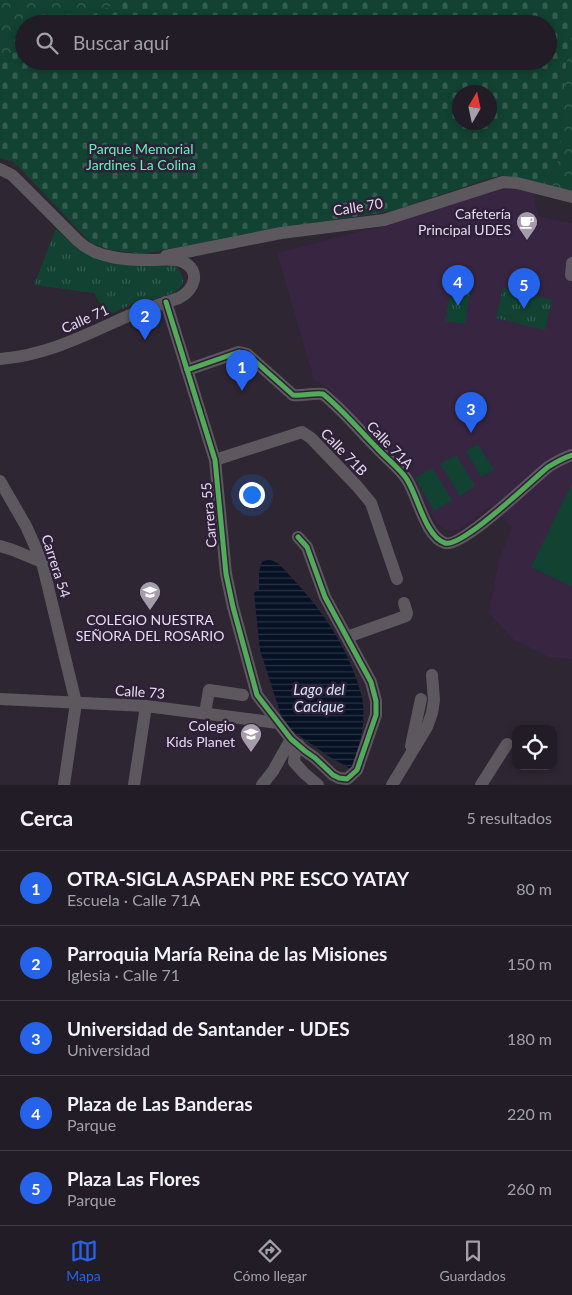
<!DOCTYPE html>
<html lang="es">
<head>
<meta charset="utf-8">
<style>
	body { margin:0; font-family:Lato,sans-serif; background:#2a252e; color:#f1f3f6 }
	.controls { position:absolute; right:15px; bottom:15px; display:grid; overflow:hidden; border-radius:10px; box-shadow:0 2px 8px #0003 }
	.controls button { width:45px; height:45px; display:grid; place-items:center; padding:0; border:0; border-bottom:1px solid #3f3a43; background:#221c26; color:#f1f3f6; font:25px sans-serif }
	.compass { position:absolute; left:452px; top:85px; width:45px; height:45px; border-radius:50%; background:#221c26; box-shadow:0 2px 8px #0003; rotate:9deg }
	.you { position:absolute; left:251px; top:494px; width:18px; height:18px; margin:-12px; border:4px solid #fff; border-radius:50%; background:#1a73e8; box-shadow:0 0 0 8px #1a73e833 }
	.badge { display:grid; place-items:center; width:32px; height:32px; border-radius:50%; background:#2563eb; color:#fff; font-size:16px; font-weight:700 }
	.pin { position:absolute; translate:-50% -41px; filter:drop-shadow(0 1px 2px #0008) }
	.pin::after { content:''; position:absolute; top:26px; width:18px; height:15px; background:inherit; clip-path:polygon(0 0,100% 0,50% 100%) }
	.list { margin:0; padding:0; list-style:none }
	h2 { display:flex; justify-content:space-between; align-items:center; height:65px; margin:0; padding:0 20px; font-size:21px }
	h2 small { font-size:16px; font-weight:400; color:#a2a1a7 }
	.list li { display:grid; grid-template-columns:32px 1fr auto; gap:15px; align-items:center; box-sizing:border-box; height:75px; padding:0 20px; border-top:1px solid #3f3a43 }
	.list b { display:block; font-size:19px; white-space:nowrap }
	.list p { margin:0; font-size:16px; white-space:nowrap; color:#a2a1a7 }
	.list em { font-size:16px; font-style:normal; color:#a2a1a7 }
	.icon { flex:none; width:28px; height:28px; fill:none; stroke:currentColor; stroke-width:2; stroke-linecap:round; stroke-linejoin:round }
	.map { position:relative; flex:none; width:572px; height:785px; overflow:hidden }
	.search { position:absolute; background:#221c26; box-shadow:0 2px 8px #0003; left:15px; right:15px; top:15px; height:55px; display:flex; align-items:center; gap:12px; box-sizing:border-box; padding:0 18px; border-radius:28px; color:#a2a1a7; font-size:19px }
	.sheet { height:440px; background:#221c26 }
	nav { display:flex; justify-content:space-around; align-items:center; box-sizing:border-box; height:70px; border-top:1px solid #3f3a43; background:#221c26; font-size:14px; color:#a2a1a7 }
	nav a { display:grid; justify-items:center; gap:2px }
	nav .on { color:#2563eb }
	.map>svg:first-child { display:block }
	.built { fill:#372542 }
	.grass { fill:url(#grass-tufts) }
	.forest { fill:url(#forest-crowns) }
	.cemetery { fill:url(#cemetery-stones); fill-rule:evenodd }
	.pitch { fill:#124232 }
	.water { fill:url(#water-rules) }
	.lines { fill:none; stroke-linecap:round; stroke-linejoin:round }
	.minor { stroke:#5d585e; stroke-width:12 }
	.cycleway-casing { stroke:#2f2039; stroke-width:8 }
	.cycleway { stroke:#51ab58; stroke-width:5 }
	.labels { text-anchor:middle; stroke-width:5; stroke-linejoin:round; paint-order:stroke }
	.park-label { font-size:14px; fill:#67efba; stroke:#2f2039 }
	.street-label { font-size:14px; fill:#e5dbec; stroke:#2f2039 }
	.poi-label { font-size:14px; fill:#e5dbec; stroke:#2f2039; text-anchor:end }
	.water-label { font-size:15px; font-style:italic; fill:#d5e4f6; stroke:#2f2039 }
</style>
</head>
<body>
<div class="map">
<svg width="572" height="785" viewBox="0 0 572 785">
	<defs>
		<pattern id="grass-tufts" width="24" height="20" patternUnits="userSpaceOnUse" patternTransform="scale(1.25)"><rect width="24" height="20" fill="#124232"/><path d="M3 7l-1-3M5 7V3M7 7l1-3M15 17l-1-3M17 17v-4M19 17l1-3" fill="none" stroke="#345d50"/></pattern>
		<pattern id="forest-crowns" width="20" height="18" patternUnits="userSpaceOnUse" patternTransform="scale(1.25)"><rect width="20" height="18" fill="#124232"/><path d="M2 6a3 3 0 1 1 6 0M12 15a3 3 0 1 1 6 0" fill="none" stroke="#345d50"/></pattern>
		<pattern id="cemetery-stones" width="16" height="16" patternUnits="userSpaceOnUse" patternTransform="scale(1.25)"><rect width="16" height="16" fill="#124232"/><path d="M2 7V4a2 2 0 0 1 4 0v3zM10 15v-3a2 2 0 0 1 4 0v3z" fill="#345d50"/></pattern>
		<pattern id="water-rules" width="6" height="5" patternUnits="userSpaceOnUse" patternTransform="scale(1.25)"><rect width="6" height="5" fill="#051124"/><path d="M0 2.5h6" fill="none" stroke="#293344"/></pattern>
	</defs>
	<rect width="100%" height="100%" fill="#2e2633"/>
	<polygon class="built" points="515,187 534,191 535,205 539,216 549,219 572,223 572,659 549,657 514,640 489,613 499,559 512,528 491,506 459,530 452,531 444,529 437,524 410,477 329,389 314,380 277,253 382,226 497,188"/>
	<g class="grass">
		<path d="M56,229L79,250L95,257L175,266C203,294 151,299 136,303C126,306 116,312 107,316L94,293L34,285Z"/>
		<polygon points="503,288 552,300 545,330 496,318"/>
		<polygon points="451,289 470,292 465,324 445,321"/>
	</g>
	<g class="forest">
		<polygon points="0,0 117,0 119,2 73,24 24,24 24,47 0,58"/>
		<polygon points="572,34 572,193 545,184 560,156 560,135 566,65"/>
	</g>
	<path class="cemetery" d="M117,0H572V34L566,65L560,135V156L545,184L502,176L494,177L392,211L269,230L142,254L111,250L93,244L85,237L20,168L11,161L0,158V58L24,47V61H548V24H73L119,2ZM460,92H490V122H460Z"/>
	<g class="pitch">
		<polygon points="478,444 494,470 481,477 466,451"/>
		<polygon points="456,455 475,486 460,496 440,464"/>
		<polygon points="432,468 452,500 434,511 415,478"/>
		<polygon points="571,485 572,485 572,587 531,567"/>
	</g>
	<path class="water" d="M269,559L279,564C312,598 342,635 357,681C359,688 362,695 363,703C365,725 360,745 353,767L349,768L330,757L291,730L282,718L260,650L254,593L259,589V571L262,562Z"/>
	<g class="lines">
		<g class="minor">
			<path d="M0,169L12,175L78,241C97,259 128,260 152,260C162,260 173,258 183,262C202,271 194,290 179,298C162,304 144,309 128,316C85,335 48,355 0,359"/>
			<polyline points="166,256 281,233 384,220 503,182 517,183 572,197"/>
			<polyline points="571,275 572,263"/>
			<polyline points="166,302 215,460 226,574 233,607 257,695 291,739 305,751 315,758 333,775 339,778 347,779 357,770 376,715 376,701 371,682 325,597 307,547 298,537"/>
			<path d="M187,370L239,352L247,354L293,395C303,396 312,393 323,394C343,410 359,430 377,448C386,458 398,467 406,478C417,493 425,537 445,543C462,548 532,480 548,467C556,462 563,458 572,455"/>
			<polyline points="215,460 302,432 311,438 357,486 371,503 397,579"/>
			<polyline points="0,481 26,526 42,562 76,703 64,785"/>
			<polyline points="0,546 13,550 42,562"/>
			<polyline points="347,637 406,616 407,613 404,603"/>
			<polyline points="0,699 146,706 278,723"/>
			<polyline points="205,713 209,690 243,695"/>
			<polyline points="299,745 295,752 294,762 304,773 318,785"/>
			<polyline points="411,746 421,699"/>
			<polyline points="134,785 146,706"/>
			<polyline points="262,785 273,771 291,739"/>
			<polyline points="392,785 427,727 432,713 434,700 432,675"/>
			<polyline points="481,785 507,744"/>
		</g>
		<g class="cycleway-casing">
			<g id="cycleway">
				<polyline points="166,302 215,460 226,574 233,607 257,695 291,739 305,751 315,758 333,775 339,778 347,779 357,770 376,715 376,701 371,682 325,597 307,547 298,537"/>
				<path d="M187,370L239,352L247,354L293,395C303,396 312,393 323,394C343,410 359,430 377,448C386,458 398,467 406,478C417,493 425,537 445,543C462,548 532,480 548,467C556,462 563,458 572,455"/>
			</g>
		</g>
		<use href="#cycleway" class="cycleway"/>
	</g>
	<defs>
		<g id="cafe-pin" transform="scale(1.125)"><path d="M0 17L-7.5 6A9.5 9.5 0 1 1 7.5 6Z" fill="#a59cab" stroke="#2f2039"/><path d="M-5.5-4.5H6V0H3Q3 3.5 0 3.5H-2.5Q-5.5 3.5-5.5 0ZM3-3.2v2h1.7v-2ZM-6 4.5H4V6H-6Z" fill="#fff"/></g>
		<g id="school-pin" transform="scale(1.125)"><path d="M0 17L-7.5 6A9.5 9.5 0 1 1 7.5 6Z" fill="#a59cab" stroke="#2f2039"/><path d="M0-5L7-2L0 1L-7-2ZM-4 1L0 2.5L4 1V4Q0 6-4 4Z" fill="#fff"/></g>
	</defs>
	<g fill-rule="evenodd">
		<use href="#cafe-pin" x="527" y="222"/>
		<use href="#school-pin" x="150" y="592"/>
		<use href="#school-pin" x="251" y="734"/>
	</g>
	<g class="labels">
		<g class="park-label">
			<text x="141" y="154">Parque Memorial<tspan x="141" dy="16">Jardines La Colina</tspan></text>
		</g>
		<g class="street-label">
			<text transform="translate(358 207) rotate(-9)" y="5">Calle 70</text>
			<text transform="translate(85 319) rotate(-24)" y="5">Calle 71</text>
			<text transform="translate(390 445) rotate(46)" y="5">Calle 71A</text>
			<text transform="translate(344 452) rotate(46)" y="5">Calle 71B</text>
			<text transform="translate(209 515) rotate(-95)" y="5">Carrera 55</text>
			<text transform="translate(56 566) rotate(72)" y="5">Carrera 54</text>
			<text transform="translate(140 692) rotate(4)" y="5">Calle 73</text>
		</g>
		<g class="poi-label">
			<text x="511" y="219">Cafetería<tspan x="511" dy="16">Principal UDES</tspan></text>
			<text x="150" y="625" text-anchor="middle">COLEGIO NUESTRA<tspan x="150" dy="16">SEÑORA DEL ROSARIO</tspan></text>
			<text x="235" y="731">Colegio<tspan x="235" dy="16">Kids Planet</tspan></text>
		</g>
		<g class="water-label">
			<text x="319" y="695">Lago del<tspan x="319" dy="17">Cacique</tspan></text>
		</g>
	</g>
</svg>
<div class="controls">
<button><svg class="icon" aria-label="locate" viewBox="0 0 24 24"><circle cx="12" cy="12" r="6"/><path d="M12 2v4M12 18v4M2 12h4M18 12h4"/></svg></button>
</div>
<svg class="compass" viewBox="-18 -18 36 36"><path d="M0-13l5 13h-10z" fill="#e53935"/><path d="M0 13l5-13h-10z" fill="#a2a1a7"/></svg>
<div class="you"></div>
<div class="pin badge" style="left:242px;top:391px">1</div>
<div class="pin badge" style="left:145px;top:340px">2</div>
<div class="pin badge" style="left:471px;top:433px">3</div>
<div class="pin badge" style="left:458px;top:306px">4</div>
<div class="pin badge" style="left:524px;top:309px">5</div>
<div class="search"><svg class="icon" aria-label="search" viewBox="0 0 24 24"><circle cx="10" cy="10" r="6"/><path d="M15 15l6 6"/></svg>Buscar aquí</div>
</div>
<section class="sheet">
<h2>Cerca<small>5 resultados</small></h2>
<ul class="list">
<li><span class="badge">1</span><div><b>OTRA-SIGLA ASPAEN PRE ESCO YATAY</b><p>Escuela · Calle 71A</p></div><em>80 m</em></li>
<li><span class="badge">2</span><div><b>Parroquia María Reina de las Misiones</b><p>Iglesia · Calle 71</p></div><em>150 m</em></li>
<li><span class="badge">3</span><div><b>Universidad de Santander - UDES</b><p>Universidad</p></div><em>180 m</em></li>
<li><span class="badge">4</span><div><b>Plaza de Las Banderas</b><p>Parque</p></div><em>220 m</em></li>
<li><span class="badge">5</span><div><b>Plaza Las Flores</b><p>Parque</p></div><em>260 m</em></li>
</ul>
</section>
<nav>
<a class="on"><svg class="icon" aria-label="map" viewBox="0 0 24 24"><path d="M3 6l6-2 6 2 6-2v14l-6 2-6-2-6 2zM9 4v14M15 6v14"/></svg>Mapa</a>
<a><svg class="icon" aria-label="directions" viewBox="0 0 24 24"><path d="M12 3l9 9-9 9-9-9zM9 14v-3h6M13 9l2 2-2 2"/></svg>Cómo llegar</a>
<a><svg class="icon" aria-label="saved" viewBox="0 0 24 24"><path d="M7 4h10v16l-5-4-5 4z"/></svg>Guardados</a>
</nav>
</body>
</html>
